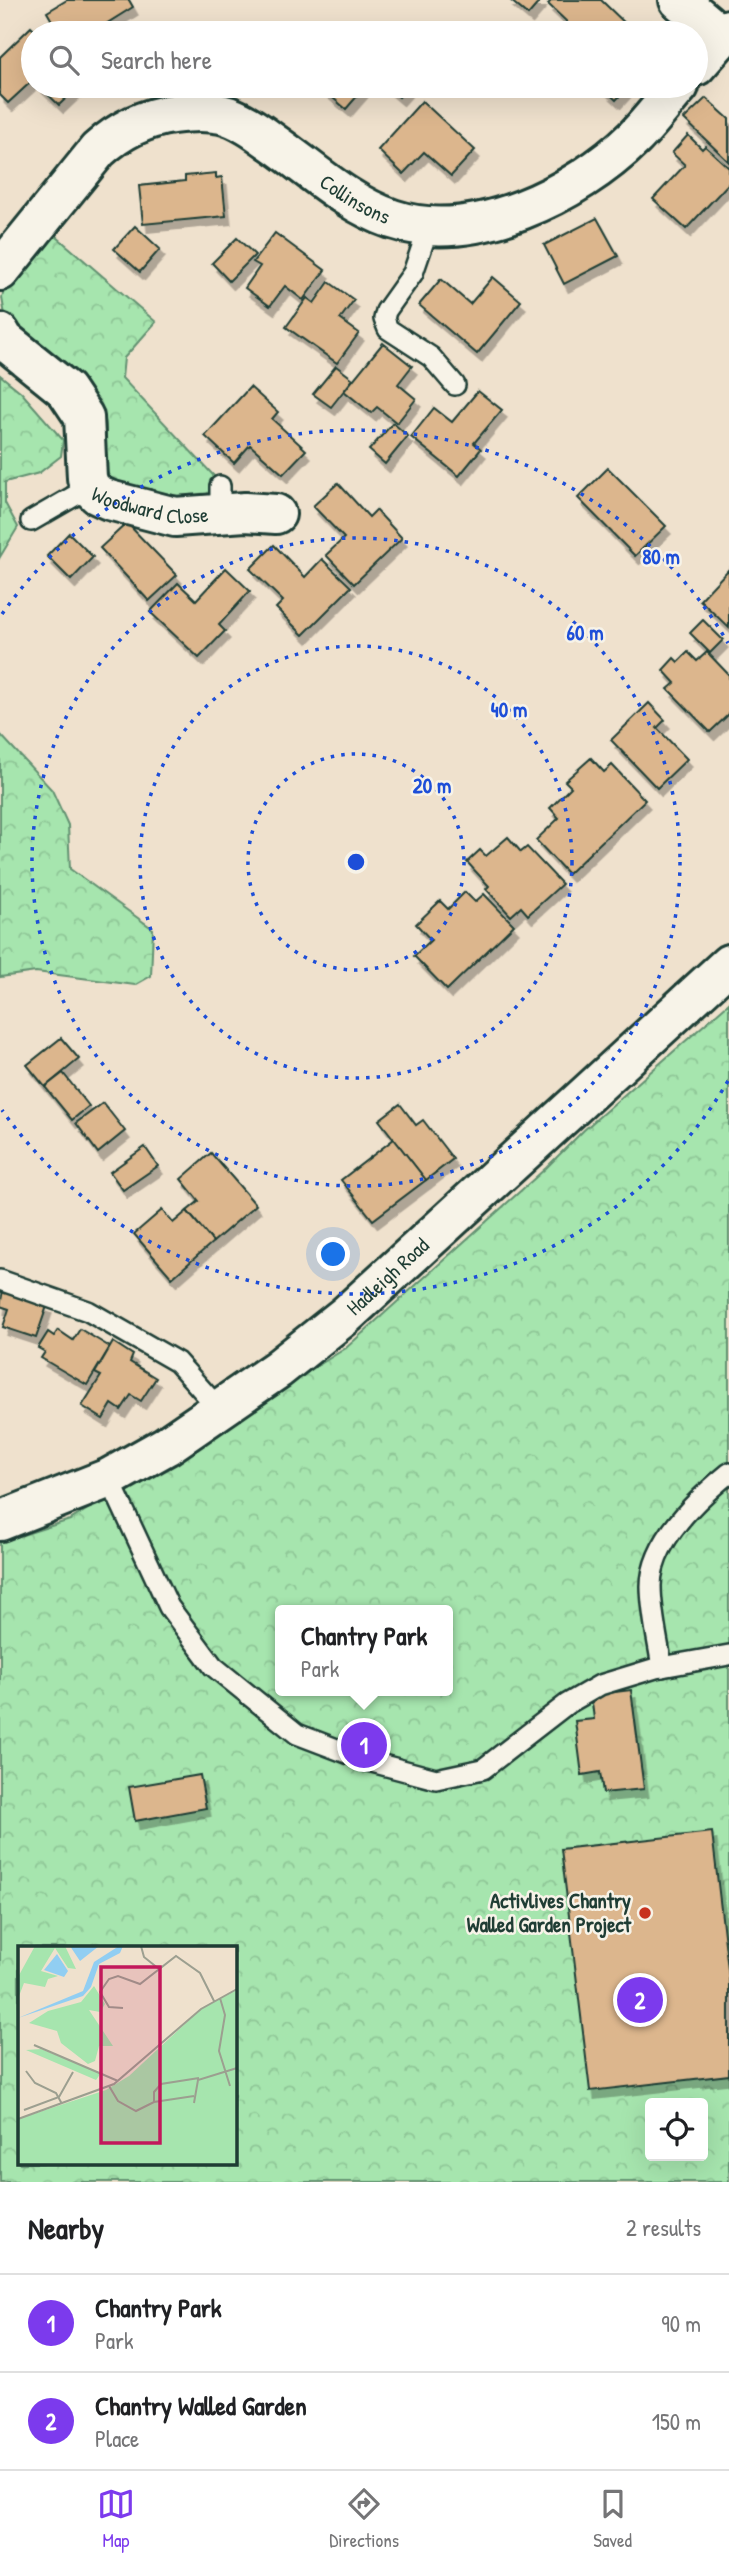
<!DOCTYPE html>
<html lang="en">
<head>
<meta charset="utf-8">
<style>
	body { margin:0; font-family:"Patrick Hand",sans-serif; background:#f2f2f2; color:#202124 }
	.controls { position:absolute; right:21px; bottom:21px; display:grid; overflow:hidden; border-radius:7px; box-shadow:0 7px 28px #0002 }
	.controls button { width:63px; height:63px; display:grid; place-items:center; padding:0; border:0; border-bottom:2px solid #e0e0e0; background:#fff; color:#202124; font:35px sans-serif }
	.you { position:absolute; left:334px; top:1255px; width:24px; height:24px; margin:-18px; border:5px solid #fff; border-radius:50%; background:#1a73e8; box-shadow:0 0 0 10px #1a73e833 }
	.badge { display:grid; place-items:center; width:46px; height:46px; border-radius:50%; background:#7c3aed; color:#fff; font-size:23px; font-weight:700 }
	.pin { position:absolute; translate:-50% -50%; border:4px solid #fff; box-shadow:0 2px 7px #0006 }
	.popup { position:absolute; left:275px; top:1605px; width:178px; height:91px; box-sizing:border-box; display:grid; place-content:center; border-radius:7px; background:#fff; filter:drop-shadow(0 2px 5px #0005); font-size:23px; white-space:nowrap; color:#757577 }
	.popup b { font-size:26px; color:#202124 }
	.popup::after { content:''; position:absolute; left:50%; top:100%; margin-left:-14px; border:14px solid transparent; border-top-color:#fff }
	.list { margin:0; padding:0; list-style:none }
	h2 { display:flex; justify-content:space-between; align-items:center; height:91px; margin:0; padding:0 28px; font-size:30px }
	h2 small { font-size:23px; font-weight:400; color:#757577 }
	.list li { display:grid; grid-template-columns:46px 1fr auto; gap:21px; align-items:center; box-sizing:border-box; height:98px; padding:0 28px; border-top:2px solid #e0e0e0 }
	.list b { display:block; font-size:26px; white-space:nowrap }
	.list p { margin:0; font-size:23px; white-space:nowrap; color:#757577 }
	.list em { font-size:23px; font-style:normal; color:#757577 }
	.icon { flex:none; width:38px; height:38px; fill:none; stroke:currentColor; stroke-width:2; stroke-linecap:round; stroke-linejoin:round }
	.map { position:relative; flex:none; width:729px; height:2182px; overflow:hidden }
	.search { position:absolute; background:#fff; box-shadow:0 7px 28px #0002; left:21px; right:21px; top:21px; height:77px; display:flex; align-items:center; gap:18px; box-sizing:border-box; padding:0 24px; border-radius:38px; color:#757577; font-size:26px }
	.sheet { height:287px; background:#fff }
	nav { display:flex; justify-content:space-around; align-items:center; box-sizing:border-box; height:98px; border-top:2px solid #e0e0e0; background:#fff; font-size:19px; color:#757577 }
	nav a { display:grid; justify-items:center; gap:4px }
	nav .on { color:#7c3aed }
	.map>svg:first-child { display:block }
	.forest { fill:url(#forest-crowns); stroke:#629171; stroke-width:2; fill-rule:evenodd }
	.building { fill:#dcb68d; stroke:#1f3d34; stroke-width:2; filter:url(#shadow) }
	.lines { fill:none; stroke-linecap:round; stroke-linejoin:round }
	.service-casing { stroke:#1f3d34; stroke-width:24 }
	.minor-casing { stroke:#1f3d34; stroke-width:44 }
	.tertiary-casing { stroke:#1f3d34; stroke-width:44 }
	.service { stroke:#f7f3e8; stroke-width:19 }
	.minor { stroke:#f7f3e8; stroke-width:38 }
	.tertiary { stroke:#f7f3e8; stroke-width:38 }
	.ring { fill:none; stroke:#1d4ed8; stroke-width:3.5; stroke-dasharray:3.5 7 }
	.poi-dot { fill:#c8321e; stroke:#f7f3e8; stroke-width:2.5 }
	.labels { text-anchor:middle; stroke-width:5; stroke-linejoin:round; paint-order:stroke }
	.street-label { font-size:21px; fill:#1f3d34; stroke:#f7f3e8 }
	.poi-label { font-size:21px; font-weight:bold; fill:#1f3d34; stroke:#f7f3e8; text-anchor:end }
	.inset-road { fill:none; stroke:#9c9f90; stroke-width:2 }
	.view { fill:#c2185b; fill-opacity:0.15; stroke:#c2185b; stroke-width:3.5 }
	.inset-edge { fill:none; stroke:#1f3d34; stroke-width:3.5 }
	.centre { fill:#1d4ed8; stroke:#f7f3e8; stroke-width:3.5 }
	.ring-label { font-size:21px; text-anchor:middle; font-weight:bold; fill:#1d4ed8; stroke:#f7f3e8; stroke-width:5; stroke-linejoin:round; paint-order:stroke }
</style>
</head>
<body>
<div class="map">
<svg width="729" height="2182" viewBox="0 0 729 2182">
	<defs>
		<pattern id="forest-crowns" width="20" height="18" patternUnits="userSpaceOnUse" patternTransform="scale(1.75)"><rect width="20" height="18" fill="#a6e5ae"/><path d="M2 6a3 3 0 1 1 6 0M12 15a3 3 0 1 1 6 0" fill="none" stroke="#8ec596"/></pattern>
		<filter id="shadow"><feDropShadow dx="4.5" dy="8" stdDeviation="0" flood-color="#0004"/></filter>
	</defs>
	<rect width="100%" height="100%" fill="#efe1cd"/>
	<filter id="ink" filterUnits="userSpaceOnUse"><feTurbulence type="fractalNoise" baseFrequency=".0143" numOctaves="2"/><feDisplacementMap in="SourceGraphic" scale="14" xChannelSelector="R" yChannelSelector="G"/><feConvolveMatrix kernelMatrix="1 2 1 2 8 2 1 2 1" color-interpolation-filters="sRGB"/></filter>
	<g filter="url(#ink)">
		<g class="forest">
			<path d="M50,231L156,322L124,358L122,378L214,476L208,494L200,505C168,499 97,500 104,451C108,426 108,417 92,396L6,321L2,298L6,280Z"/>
			<polygon points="0,375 21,392 63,440 61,456 39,473 5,482 5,503 18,527 0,557"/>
			<polygon points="0,734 52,790 68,825 70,869 153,929 151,976 135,985 36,972 0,977"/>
			<path d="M729,1003V2182H0V1542L70,1520L346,1348L546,1168L584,1130ZM280,1610H448V1691H280ZM19,1948H234V2163H19ZM650,2103H703V2156H650Z"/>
		</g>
		<g class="building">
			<polygon points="67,0 129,0 133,7 106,24 108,26 96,33 94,31 90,33 59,33 47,12"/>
			<polygon points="510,0 541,0 528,15"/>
			<polygon points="552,0 601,0 631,29 634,26 642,33 567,33 562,28 567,22 548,4"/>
			<polygon points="31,27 37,33 33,33 33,80 8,103 0,95 0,57"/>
			<polygon points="39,86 79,86 59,105"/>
			<polygon points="319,86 366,86 346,109"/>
			<polygon points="386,86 409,86 399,97"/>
			<polygon points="601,86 629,86 616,100"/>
			<polygon points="706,98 729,119 729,162 684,119"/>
			<polygon points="422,101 475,150 451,176 424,152 403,174 378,150"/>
			<polygon points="688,135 702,149 705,146 729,168 729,183 686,229 653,199 685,165 672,153"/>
			<polygon points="216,173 216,178 222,177 226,216 143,224 139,186 185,181 185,176"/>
			<polygon points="597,218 618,256 564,284 544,245"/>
			<polygon points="135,226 160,249 140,272 114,249"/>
			<polygon points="275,233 325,270 303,300 285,286 270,306 245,288 260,266 253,262"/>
			<polygon points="237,238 255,255 229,281 212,263"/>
			<polygon points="493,277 521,301 477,354 419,305 441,279 470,304"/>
			<polygon points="329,282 354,300 340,319 359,333 337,363 286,327 307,298 314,303"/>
			<polygon points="383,343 412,366 398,384 416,399 397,423 377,407 371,413 344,391"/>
			<polygon points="336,366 353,379 331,407 313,394"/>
			<polygon points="250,387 278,412 272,419 306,450 283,474 250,445 234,463 205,436"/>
			<polygon points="478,391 502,410 474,443 481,449 459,476 411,437 434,408 452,422"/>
			<polygon points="393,423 408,436 385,464 369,450"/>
			<polygon points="608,468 666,526 635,556 578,498"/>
			<polygon points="338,483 369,517 376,510 402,538 354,584 326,555 344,538 313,506"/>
			<polygon points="127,523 177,575 149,601 100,548"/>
			<polygon points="69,533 93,557 71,580 47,556"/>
			<polygon points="274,545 305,577 322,559 351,587 303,635 276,608 283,601 250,569"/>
			<polygon points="226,568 250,591 219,625 225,631 199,658 150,612 178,583 196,600"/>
			<polygon points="729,569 729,628 700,600"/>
			<polygon points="703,620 723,640 710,653 690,633"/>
			<polygon points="688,652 697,661 707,652 729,675 729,714 710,732 668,689 675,683 663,670 674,658 678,662"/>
			<polygon points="649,703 665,720 657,728 687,759 657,788 611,740"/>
			<polygon points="591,758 604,772 612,765 645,800 568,874 536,840 559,818 550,808 571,787 565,781"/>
			<polygon points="508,837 521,852 527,847 562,884 528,915 521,907 511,916 486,889 489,886 467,862 480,850 486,856"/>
			<polygon points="465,892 475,902 484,894 514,925 447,990 414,956 431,940 416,924 440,901 448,909"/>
			<polygon points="61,1038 79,1059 45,1087 27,1065"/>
			<polygon points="63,1073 89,1106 72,1120 45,1087"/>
			<polygon points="103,1103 125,1131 98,1153 76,1123"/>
			<polygon points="400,1104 416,1125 423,1120 453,1159 426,1180 379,1120"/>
			<polygon points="394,1139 426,1180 373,1220 341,1180"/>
			<polygon points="145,1147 158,1166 123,1190 110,1172"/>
			<polygon points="211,1153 256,1205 213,1242 187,1211 199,1201 181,1179"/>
			<polygon points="162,1210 173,1223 187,1211 213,1242 172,1278 134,1234"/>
			<polygon points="3,1290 47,1306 36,1338 3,1327 9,1309 0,1306"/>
			<polygon points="80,1329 110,1347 87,1385 41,1358 45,1352 38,1348 48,1332 54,1336 58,1330 73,1340"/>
			<polygon points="113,1342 133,1355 130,1362 156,1378 141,1401 131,1395 121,1410 112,1404 103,1419 82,1406 101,1376 95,1373"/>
			<polygon points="631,1690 644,1789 603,1793 600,1772 582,1775 575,1721 594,1719 591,1695"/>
			<polygon points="200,1775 206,1808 135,1821 129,1787"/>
			<polygon points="712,1832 729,1978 729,2075 590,2091 561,1849"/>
		</g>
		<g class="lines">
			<g class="service-casing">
				<g id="service">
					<polyline points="429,226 413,273 386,311 384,319 388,329 431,357 455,385"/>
					<polyline points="220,486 220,513"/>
					<polyline points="31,521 90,487"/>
					<polyline points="0,1280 88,1311 177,1362 219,1409"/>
					<polyline points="109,1478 169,1607 213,1666 297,1734 368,1761 436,1779 483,1769 567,1704 600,1685 656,1668 729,1655"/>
					<path d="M662,1667C658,1641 651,1612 651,1586C651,1542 697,1499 729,1473"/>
				</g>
			</g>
			<g class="minor-casing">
				<g id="minor">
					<polyline points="679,0 722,36"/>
					<polyline points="696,66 729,29"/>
					<path id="s1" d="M0,271L98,150C120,130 144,118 173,114C188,112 207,111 221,114C239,118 257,131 272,142C311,169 346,203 392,219C473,246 577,194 634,138C650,122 664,103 679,86"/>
					<path id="s2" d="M0,333L4,340L66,390L84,417L87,478L90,487L98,495L109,500L175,517L245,512L276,514"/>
				</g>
			</g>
			<g class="tertiary-casing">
				<g id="tertiary">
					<path id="s3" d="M0,1521L109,1478L166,1446L278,1369L346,1315L729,964"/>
				</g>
			</g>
			<use href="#service" class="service"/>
			<use href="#minor" class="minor"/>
			<use href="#tertiary" class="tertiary"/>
		</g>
	</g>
	<g class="ring">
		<circle cx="356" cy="862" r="108"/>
		<circle cx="356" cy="862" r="216"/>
		<circle cx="356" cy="862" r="324"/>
		<path d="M728 1081A432 432 0 0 1 2 1110M2 614A432 432 0 0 1 728 643"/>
	</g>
	<circle class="poi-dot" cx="645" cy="1913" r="7"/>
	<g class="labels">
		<g class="street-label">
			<text dy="7" stroke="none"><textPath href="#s1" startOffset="448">Collinsons</textPath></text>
			<text dy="7" stroke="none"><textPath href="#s2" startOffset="256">Woodward Close</textPath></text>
			<text dy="7" stroke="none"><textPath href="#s3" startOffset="462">Hadleigh Road</textPath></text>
		</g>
		<g class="poi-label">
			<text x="631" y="1908">Activlives Chantry<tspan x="631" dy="24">Walled Garden Project</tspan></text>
		</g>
	</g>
	<g transform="translate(18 1946)">
		<rect width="219" height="219" fill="#efe1cd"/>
		<path d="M17,0H47L58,23L50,22L37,2L23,25L40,30L30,33L27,41L6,37L1,50L0,31ZM76,40L87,58L82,66L71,64L95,100H81L77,115L70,118L43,97L39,85L11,77L30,65L63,56ZM219,43V219H0V173L88,144L111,130L183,63ZM23,103L83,127L78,134L8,104Z" fill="#a6e5ae"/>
		<path d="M52,0H81L62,15ZM101,0H105L102,7L81,18L73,41L65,50L0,72L65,45L76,16ZM39,8L50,25L46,31L26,24Z" fill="#91cef2"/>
		<path class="inset-road" d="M123,0L126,11L141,23M202,52L207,69L201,105L212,140M105,62L91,61L82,46L91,33L100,30L122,38L158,10L182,27L196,55M16,99L100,135M8,125L17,137L38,147L44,158M91,140L100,155L118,165L136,156L176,150M136,156V146L143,138L181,132M176,157L180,134L219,122M6,164L41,151L55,126M0,173L96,138L183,63L219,43"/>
		<path class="view" d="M83,21H142V197H83Z"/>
		<rect width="219" height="219" class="inset-edge"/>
	</g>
	<circle cx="356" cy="862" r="10" class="centre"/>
	<g class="ring-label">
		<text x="661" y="564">80 m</text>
		<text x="585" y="640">60 m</text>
		<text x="509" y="717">40 m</text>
		<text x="432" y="793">20 m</text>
	</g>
</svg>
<div class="controls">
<button><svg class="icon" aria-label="locate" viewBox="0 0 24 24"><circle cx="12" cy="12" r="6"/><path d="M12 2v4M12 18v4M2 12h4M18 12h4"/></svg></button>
</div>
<div class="you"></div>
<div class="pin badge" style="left:364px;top:1745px">1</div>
<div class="popup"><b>Chantry Park</b>Park</div>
<div class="pin badge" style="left:640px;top:2000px">2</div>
<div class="search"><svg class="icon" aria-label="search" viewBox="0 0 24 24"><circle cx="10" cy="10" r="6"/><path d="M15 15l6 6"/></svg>Search here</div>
</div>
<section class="sheet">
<h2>Nearby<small>2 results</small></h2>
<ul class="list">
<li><span class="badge">1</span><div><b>Chantry Park</b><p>Park</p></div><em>90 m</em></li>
<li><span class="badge">2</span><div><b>Chantry Walled Garden</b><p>Place</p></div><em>150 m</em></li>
</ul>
</section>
<nav>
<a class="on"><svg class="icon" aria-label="map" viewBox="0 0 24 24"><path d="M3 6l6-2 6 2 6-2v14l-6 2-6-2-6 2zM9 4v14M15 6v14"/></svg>Map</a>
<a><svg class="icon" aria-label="directions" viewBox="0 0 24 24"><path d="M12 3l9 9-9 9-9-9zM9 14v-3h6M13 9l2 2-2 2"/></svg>Directions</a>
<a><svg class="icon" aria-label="saved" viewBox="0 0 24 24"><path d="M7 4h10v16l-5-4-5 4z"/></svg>Saved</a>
</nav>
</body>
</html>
